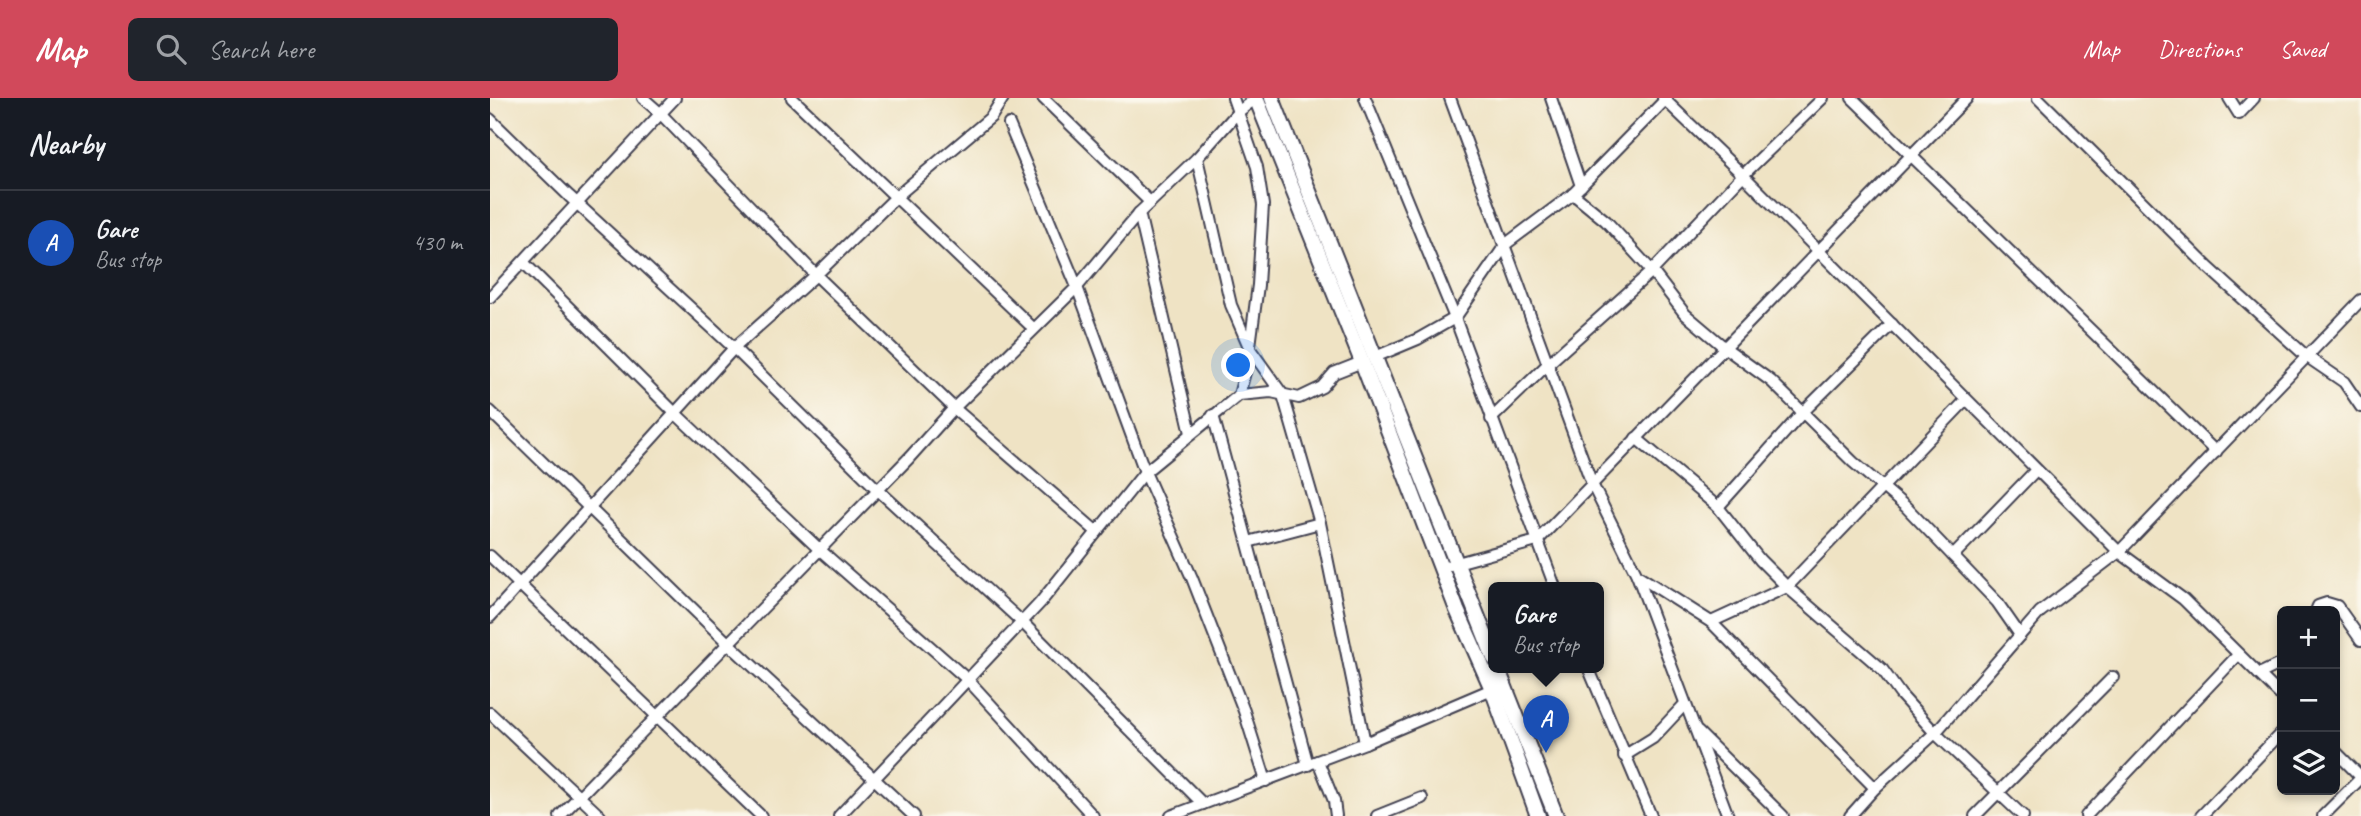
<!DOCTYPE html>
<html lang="en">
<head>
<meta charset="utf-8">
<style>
	body { margin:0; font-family:Caveat,sans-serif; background:#20242c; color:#f1f3f6 }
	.controls { position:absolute; right:21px; bottom:21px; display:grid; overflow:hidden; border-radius:10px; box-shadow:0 4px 10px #0003 }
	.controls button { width:63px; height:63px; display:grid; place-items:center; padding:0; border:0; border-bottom:2px solid #363941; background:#171b24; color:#f1f3f6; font:35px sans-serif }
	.you { position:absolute; left:749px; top:268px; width:24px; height:24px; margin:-18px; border:5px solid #fff; border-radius:50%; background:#1a73e8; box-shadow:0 0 0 10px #1a73e833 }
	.badge { display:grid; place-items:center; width:46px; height:46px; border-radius:50%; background:#d1495b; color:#fff; font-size:23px; font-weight:700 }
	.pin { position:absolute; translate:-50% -58px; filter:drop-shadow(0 2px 4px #0008) }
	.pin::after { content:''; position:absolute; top:37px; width:24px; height:21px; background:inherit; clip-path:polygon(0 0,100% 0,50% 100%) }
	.popup { position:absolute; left:998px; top:484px; width:116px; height:91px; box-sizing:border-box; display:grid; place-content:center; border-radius:10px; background:#171b24; filter:drop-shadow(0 2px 5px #0005); font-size:23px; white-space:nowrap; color:#9ea1a6 }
	.popup b { font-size:26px; color:#f1f3f6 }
	.popup::after { content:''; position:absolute; left:50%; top:100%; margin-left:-14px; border:14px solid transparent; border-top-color:#171b24 }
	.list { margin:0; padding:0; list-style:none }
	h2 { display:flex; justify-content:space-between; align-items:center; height:91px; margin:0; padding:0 28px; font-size:30px }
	h2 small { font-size:23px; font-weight:400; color:#9ea1a6 }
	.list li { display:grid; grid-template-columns:46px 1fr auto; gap:21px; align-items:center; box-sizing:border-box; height:105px; padding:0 28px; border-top:2px solid #363941 }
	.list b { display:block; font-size:26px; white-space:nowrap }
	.list p { margin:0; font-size:23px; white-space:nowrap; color:#9ea1a6 }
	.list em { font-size:23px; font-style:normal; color:#9ea1a6 }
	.icon { flex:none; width:38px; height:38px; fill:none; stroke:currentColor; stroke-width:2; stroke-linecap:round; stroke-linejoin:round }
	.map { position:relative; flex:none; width:1871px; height:718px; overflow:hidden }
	header { display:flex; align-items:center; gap:42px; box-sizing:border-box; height:98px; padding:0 35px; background:#d1495b; color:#fff }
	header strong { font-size:33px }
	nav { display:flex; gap:38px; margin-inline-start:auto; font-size:24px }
	.search { width:490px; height:63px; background:#20242c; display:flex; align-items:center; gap:18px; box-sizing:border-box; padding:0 24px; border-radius:10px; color:#9ea1a6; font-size:26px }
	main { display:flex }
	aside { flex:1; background:#171b24 }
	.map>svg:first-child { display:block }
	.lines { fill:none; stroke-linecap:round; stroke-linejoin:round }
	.minor-casing { stroke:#413f50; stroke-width:14 }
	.major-casing { stroke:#413f50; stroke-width:18 }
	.minor { stroke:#fff; stroke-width:10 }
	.major { stroke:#fff; stroke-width:14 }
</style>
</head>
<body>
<header>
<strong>Map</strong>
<div class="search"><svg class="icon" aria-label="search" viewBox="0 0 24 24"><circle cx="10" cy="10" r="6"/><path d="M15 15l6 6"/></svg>Search here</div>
<nav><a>Map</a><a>Directions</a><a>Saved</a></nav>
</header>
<main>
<aside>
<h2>Nearby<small></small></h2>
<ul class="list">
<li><span class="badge" style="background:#1a4fb4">A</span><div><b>Gare</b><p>Bus stop</p></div><em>430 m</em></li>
</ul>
</aside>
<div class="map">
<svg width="1871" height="718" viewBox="0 0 1871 718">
	<rect width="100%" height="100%" fill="#fbf7ec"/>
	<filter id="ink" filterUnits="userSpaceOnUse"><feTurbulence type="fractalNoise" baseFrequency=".0143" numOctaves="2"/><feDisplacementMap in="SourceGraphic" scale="14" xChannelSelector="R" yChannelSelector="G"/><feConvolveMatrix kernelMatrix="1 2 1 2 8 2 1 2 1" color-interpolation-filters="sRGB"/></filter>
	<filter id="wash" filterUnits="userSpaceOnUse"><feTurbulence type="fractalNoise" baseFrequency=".00686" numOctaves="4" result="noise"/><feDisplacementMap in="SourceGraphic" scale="28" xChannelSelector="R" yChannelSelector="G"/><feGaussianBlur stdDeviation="1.57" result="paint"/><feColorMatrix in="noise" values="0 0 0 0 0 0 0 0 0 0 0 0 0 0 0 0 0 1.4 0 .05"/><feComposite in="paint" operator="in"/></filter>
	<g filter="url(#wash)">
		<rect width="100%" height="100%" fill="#efe3c4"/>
	</g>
	<g filter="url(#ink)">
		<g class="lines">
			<g class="minor-casing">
				<g id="minor">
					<polyline points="153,0 171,16 326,177 464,310 607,434"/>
					<polyline points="302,0 543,230"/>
					<polyline points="553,0 660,104"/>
					<polyline points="743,0 767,69 773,107 768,187 758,263 749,297"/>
					<polyline points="875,0 965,220 1065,489"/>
					<polyline points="960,0 1102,386 1147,477 1238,718"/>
					<polyline points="1061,0 1091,88"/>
					<polyline points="1173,0 1253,77 1629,454 1693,501 1792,599"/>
					<polyline points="1362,0 1726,354"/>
					<polyline points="1548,0 1719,170 1816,258 1854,284 1871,309"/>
					<polyline points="1739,0 1749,16 1764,0"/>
					<polyline points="0,21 79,98 244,250 387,391 532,524 713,706"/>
					<polyline points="519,26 587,189 655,374 702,480 754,613 776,683"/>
					<polyline points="707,60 741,207 760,251 793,297 830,425 875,645"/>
					<polyline points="1083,96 1116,123 1162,173 1195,216 1234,249 1281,283 1363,364 1416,409 1507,504 1530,537"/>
					<polyline points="649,115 701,335"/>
					<polyline points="34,165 185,315 329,451 478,582 603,718"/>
					<polyline points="0,199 185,0"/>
					<polyline points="885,259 928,241 965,220 1016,146 1083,96 1177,0"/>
					<polyline points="0,313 238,545 424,718"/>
					<polyline points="723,317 818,667"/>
					<polyline points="1001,321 1059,265 1162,173 1253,77 1333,0"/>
					<polyline points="1146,340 1228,409 1270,462 1297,489 1392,571 1410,596 1445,635 1533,718"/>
					<polyline points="1228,409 1313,314 1402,226"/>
					<polyline points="758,444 830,425"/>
					<polyline points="0,458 271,718"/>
					<polyline points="1463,458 1546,372"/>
					<polyline points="960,467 1047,443 1477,0"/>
					<polyline points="1147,477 1221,524 1385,690"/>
					<polyline points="1826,513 1828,508 1837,505 1847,508 1871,542"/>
					<polyline points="0,519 244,250 326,177 407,98 501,19 513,0"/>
					<polyline points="1221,524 1297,489 1476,302"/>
					<polyline points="1098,569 1161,718"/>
					<polyline points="1769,576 1792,565"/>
					<polyline points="0,615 110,718"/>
					<polyline points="1208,634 1293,718"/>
					<polyline points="1845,653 1871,679"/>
					<polyline points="1134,658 1163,640 1194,607"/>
					<polyline points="828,663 844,703 846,718"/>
					<polyline points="70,718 419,360 464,310 587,189 649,115 707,60 748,14 766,0"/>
					<polyline points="349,718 550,505 655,374 749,297 781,294 809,300 832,289 844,275 872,264"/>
					<polyline points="681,718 875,645 1002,591"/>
					<polyline points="887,718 932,700"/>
					<polyline points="1360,718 1385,690 1445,635 1550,514 1629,454 1871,202"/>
					<polyline points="1485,718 1623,579"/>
					<polyline points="1596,718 1748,557"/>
					<polyline points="1711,718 1792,634"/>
					<polyline points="1833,718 1871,680"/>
				</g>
			</g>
			<g class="major-casing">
				<g id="major">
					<polyline points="766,0 872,264 967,512 1002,591 1048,718"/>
					<polyline points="782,0 1004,560"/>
					<polyline points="1007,569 1066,718"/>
				</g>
			</g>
			<use href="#minor" class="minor"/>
			<use href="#major" class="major"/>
		</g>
	</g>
</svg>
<div class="controls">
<button>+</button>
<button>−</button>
<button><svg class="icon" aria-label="layers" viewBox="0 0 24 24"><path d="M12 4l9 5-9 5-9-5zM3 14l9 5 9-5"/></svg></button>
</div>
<div class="you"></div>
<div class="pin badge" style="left:1056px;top:655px;background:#1a4fb4">A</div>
<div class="popup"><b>Gare</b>Bus stop</div>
</div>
</main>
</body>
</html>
